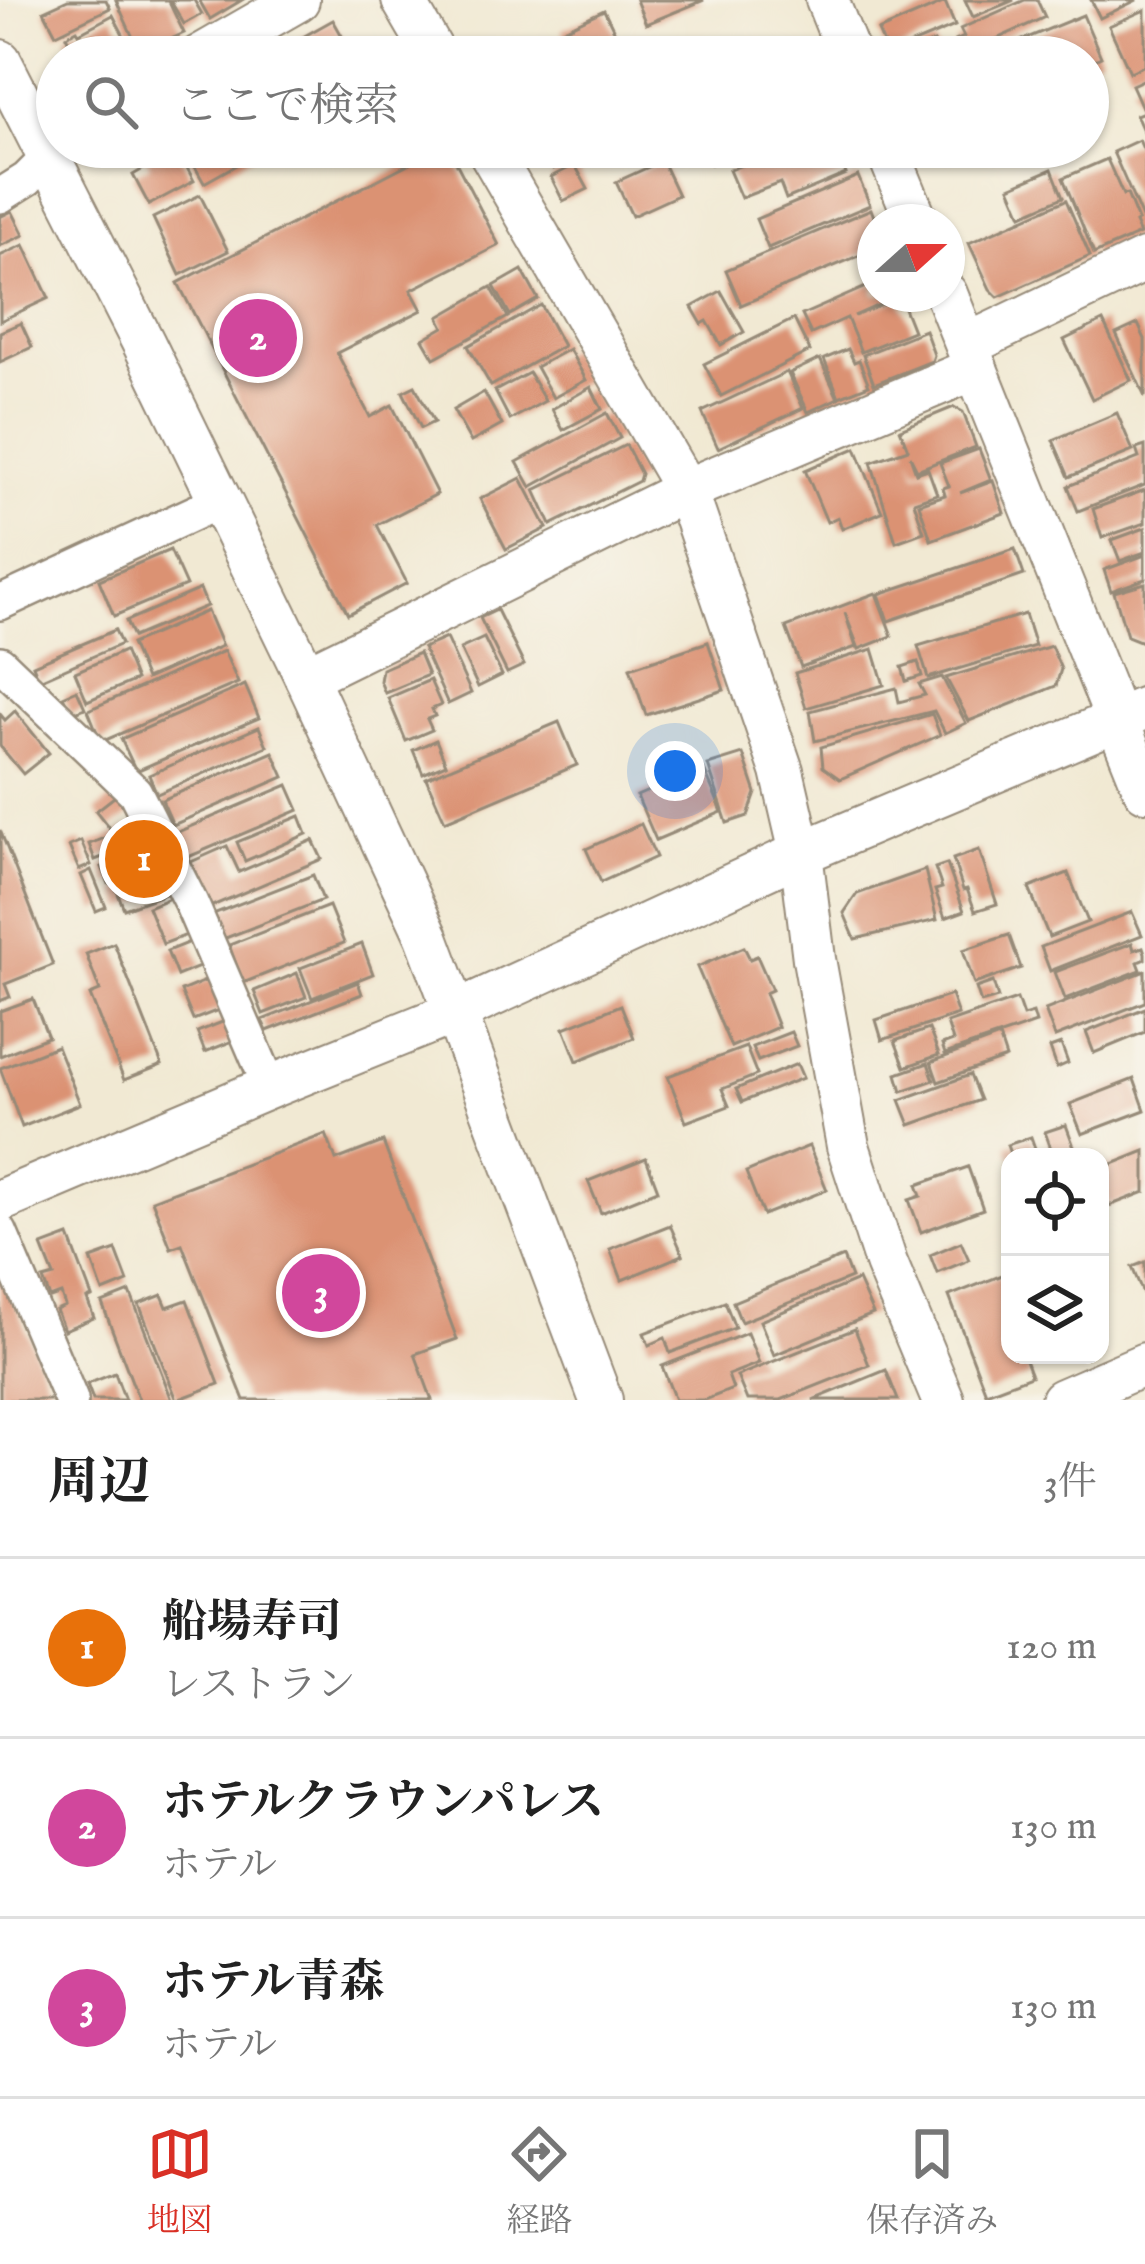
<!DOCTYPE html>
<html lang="ja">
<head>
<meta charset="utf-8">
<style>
	body { margin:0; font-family:"IM FELL English","Noto Serif JP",serif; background:#f2f2f2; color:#222 }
	.controls { position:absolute; right:36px; bottom:36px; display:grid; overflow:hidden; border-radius:24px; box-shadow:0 3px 9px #0004 }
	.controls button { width:108px; height:108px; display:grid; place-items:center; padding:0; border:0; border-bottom:3px solid #e0e0e0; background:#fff; color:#222; font:60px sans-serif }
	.compass { position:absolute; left:857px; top:204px; width:108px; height:108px; border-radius:50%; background:#fff; box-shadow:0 3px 9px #0004; rotate:69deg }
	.you { position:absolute; left:675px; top:771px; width:42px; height:42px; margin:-30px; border:9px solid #fff; border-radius:50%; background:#1a73e8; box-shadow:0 0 0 18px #1a73e833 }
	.badge { display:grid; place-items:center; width:78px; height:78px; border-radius:50%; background:#d93025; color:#fff; font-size:39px; font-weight:700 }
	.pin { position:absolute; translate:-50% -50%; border:6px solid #fff; box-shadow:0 3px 12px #0006 }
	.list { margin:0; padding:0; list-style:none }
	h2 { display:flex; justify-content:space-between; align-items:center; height:156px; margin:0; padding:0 48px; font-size:51px }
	h2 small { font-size:39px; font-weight:400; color:#767676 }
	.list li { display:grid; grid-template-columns:78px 1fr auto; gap:36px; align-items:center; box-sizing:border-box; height:180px; padding:0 48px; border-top:3px solid #e0e0e0 }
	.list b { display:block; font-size:45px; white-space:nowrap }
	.list p { margin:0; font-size:39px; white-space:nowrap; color:#767676 }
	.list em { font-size:39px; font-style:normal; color:#767676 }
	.icon { flex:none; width:66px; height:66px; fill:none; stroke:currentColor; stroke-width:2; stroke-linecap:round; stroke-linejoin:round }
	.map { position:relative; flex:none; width:1145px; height:1400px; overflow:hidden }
	.search { position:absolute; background:#fff; box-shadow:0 3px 9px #0004; left:36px; right:36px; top:36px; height:132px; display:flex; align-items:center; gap:30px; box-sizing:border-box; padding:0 42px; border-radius:66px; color:#767676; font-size:45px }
	.sheet { height:696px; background:#fff }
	nav { display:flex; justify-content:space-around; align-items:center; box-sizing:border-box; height:168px; border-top:3px solid #e0e0e0; background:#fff; font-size:33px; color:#767676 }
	nav a { display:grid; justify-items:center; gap:6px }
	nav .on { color:#d93025 }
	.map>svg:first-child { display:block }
	.building { fill:#db9273 }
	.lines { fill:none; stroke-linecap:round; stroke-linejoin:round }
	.minor-casing { stroke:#968a78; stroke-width:38 }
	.tertiary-casing { stroke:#968a78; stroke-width:46 }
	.minor { stroke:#fff; stroke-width:33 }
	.tertiary { stroke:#fff; stroke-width:42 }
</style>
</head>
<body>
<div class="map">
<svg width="1145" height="1400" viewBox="0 0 1145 1400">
	<rect width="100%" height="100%" fill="#f7f3e8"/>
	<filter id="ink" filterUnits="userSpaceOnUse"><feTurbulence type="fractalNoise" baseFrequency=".00833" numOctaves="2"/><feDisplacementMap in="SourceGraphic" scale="24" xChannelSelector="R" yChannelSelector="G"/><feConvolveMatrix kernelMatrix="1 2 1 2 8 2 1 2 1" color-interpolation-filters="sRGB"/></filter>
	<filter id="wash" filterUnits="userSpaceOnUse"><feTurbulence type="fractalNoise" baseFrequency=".004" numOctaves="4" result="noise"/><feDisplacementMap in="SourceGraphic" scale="48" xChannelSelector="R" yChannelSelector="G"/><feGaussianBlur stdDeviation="2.7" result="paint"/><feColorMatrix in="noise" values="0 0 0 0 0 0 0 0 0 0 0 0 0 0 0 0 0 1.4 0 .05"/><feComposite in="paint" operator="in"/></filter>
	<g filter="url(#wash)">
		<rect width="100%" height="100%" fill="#f1e9d3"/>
		<g id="blocks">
			<g class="building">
				<polygon points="68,0 106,0 110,8 56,34 44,11"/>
				<polygon points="116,0 168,0 184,33 140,53"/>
				<polygon points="170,0 194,0 202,14 184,24"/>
				<polygon points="199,0 242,0 210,19"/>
				<polygon points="636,0 704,0 646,24"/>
				<polygon points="965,0 1014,0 973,17"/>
				<polygon points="1025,0 1037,0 1045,17 961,55 955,41 964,37 960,29"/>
				<polygon points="1091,0 1137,0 1100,18"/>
				<polygon points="945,2 955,26 888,54 878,31"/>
				<polygon points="604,10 627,57 574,57 562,30"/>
				<polygon points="1145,10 1145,65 1130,72 1109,26"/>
				<polygon points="113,15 135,57 77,57 66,36 77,30 79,33"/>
				<polygon points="1083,15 1101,57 1088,63 1088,57 981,57"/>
				<polygon points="333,20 354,57 267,57"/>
				<polygon points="934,42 941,57 917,57 914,51"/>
				<polygon points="1145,79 1145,135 1136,115 1144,112 1132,85"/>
				<polygon points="1139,140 1145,153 1145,225 1113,152"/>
				<polygon points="140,147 176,147 194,181 149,205 133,175 150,165"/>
				<polygon points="184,147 268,147 204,183"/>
				<polygon points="441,147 448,147 499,245 411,290 422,310 337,353 370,417 392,405 437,494 377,525 407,583 348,614 178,283"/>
				<polygon points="542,147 573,147 578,157 553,169"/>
				<polygon points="705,147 754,147 711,164"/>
				<polygon points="797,147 830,147 837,165 842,163 846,174 786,199 780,183 741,198 729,170 771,153 773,157"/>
				<polygon points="1107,159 1123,195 1127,194 1138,221 1135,223 1140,234 1094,254 1063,178"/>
				<polygon points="662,161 678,195 632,216 616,182"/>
				<polygon points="575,165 588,189 563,201 551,177"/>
				<polygon points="1052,169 1063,197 1022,215 1010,187"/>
				<polygon points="858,176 870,205 768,248 756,219"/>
				<polygon points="200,195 228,251 180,275 153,218"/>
				<polygon points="1066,200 1090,256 998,297 990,289 969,243"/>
				<polygon points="871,209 876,222 875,249 741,305 726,270"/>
				<polygon points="12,211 24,235 0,246 0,217"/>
				<polygon points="24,245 49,298 0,321 0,256"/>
				<polygon points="522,270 538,299 510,315 494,286"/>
				<polygon points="875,283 875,294 903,294 854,316 900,298 913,331 861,352 847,318 811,334 802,315"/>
				<polygon points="491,287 508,317 434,358 423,339 444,327 439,317"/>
				<polygon points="721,291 744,332 721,345 707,321 702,324 692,307"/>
				<polygon points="541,305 563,346 491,386 468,346"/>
				<polygon points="794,319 810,351 721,396 704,364"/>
				<polygon points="1103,321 1131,380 1092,399 1064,340"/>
				<polygon points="21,323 32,347 0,362 0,332"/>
				<polygon points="1138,324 1145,339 1145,397 1116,334"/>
				<polygon points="925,330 934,355 932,361 874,384 863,355"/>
				<polygon points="569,349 586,380 553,398 536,367"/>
				<polygon points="848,349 854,362 859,360 869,385 839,397 824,359"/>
				<polygon points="820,359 838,398 808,412 790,373"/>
				<polygon points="787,372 803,408 718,448 702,412"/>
				<polygon points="529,373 545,401 510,420 495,391"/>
				<polygon points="415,386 434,422 421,428 403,392"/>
				<polygon points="591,387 602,409 563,430 552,409"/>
				<polygon points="484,392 502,425 471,442 453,410"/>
				<polygon points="954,407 963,412 976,447 917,470 910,456 916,473 928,469 937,494 914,502 924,532 896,542 871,462 908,449 900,429"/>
				<polygon points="607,413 620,438 531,487 517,462"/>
				<polygon points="1117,413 1133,451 1069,477 1053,440"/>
				<polygon points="626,445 641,474 639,481 551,525 535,490"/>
				<polygon points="1145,446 1145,485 1078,511 1068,486 1139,458 1136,449"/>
				<polygon points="856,448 882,512 842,529 838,517 827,522 805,470"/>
				<polygon points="979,449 991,480 960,493 993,481 1004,513 931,540 919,504 945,495 943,488 949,486 940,463"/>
				<polygon points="521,478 547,528 506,549 480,499"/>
				<polygon points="1145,490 1145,523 1102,538 1093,509"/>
				<polygon points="1145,528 1145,552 1120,561 1112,540"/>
				<polygon points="1015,549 1024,575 888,621 879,594"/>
				<polygon points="170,550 186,586 114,616 99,580"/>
				<polygon points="1145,555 1145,579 1111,591 1104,570"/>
				<polygon points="1145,583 1145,641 1142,642 1127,636 1114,592"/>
				<polygon points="200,589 207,606 133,637 126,621"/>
				<polygon points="876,593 892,636 859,649 845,613 856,647 801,667 786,627"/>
				<polygon points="497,610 524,665 507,673 480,618"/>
				<polygon points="207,611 222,646 146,679 131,644"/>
				<polygon points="1025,614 1035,646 928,678 918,646"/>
				<polygon points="115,630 121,644 39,680 33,665"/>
				<polygon points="446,638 471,693 448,704 423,648"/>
				<polygon points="484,638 502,675 478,687 460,649"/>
				<polygon points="708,642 724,690 646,715 630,668"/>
				<polygon points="1051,646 1061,669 1056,686 969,721 946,678"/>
				<polygon points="873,649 884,685 806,708 795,673"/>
				<polygon points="124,651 136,680 87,701 75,672"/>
				<polygon points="224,651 238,683 101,742 88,710"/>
				<polygon points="419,653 428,675 385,693 380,681 382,669"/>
				<polygon points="918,662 922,676 906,681 902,667"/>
				<polygon points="942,677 966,723 945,733 934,711 815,741 810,711 896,688 899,702 925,695 919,684"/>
				<polygon points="430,680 441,705 432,709 435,716 427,719 432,730 406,741 388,698"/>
				<polygon points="245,685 259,718 136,771 121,739"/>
				<polygon points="77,690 85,708 71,714 63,696"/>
				<polygon points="15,711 49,753 23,774 0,746 0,714 5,720"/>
				<polygon points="932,714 940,735 840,779 823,767 821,747"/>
				<polygon points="559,722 577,765 445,821 426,778"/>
				<polygon points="259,727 267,746 157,794 149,775"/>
				<polygon points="436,740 446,764 423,774 413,750"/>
				<polygon points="273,752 284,777 173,825 162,800"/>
				<polygon points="743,754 756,793 748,816 727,823 708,765"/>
				<polygon points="703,767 722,812 656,840 637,796"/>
				<polygon points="288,785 299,810 186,858 175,833"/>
				<polygon points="118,794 132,813 110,829 96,811"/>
				<polygon points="300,816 307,834 245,861 237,842"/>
				<polygon points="641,824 656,857 601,882 586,849"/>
				<polygon points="137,825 144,841 95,860 89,844"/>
				<polygon points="0,830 53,965 5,984 10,997 0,1001"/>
				<polygon points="313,840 322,859 210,907 191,862 227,846 239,872"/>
				<polygon points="81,841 91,865 79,870 69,846"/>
				<polygon points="151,846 158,863 142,870 135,852"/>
				<polygon points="979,850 997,904 975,911 967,889 963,890 953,859"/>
				<polygon points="129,856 136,874 109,884 102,867"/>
				<polygon points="947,864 964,911 945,918 935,890 942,888 935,868"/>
				<polygon points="91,870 106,907 96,911 81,875"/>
				<polygon points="925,870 937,920 855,939 844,913 857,894"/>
				<polygon points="164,873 171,892 124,909 117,891"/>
				<polygon points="1068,873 1088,922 1049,937 1029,888"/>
				<polygon points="313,875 323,900 223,939 213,914"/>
				<polygon points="172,897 187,935 163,944 148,907"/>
				<polygon points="329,906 344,943 243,983 229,945"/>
				<polygon points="1132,912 1142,935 1050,971 1041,947"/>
				<polygon points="1009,935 1021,968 974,984 963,950"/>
				<polygon points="192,941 202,966 177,976 167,951"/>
				<polygon points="114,943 162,1065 124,1080 90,995 100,991 86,954"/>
				<polygon points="1132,943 1134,950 1143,947 1145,953 1145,959 1138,962 1141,970 1065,999 1055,972"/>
				<polygon points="362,944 373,974 312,998 300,968"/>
				<polygon points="744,947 750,959 757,956 772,990 765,993 778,1027 731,1047 697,967"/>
				<polygon points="1145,971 1145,1002 1055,1037 1045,1010"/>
				<polygon points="297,973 306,997 263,1014 254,991"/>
				<polygon points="212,978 224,1008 193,1020 181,991"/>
				<polygon points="358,982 362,994 267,1031 262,1020"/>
				<polygon points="993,982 998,998 981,1003 976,988"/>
				<polygon points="951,995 958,1015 882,1040 876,1020"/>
				<polygon points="33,999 48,1037 0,1056 0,1011"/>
				<polygon points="1017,999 1023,1016 1033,1013 1036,1023 945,1054 942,1045 953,1041 947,1023"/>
				<polygon points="621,1005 634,1038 577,1061 564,1028"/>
				<polygon points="1145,1008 1145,1032 1094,1053 1086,1032"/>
				<polygon points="230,1019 238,1039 205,1052 197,1032"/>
				<polygon points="929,1029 939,1055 905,1067 895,1041"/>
				<polygon points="791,1032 797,1046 758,1061 752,1047"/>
				<polygon points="999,1037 1006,1058 938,1082 931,1062"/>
				<polygon points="1061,1044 1068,1063 1057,1068 1050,1048"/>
				<polygon points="57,1046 80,1104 22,1127 0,1068"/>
				<polygon points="746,1047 757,1075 722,1089 729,1106 686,1122 668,1076"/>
				<polygon points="928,1063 934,1080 902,1091 897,1074"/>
				<polygon points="797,1064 803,1078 742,1102 736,1089"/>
				<polygon points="970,1075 980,1100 910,1125 900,1100"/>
				<polygon points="1134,1079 1145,1110 1082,1134 1070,1104"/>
				<polygon points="1066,1125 1076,1152 1054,1157 1045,1132"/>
				<polygon points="326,1134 336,1160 383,1142 457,1339 415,1354 432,1400 244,1400 182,1244 171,1248 152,1200"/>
				<polygon points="1031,1137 1038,1157 1011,1157 1007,1145"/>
				<polygon points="809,1146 827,1190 763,1215 746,1172"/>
				<polygon points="1145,1151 1145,1192 1109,1206 1100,1183 1100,1169"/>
				<polygon points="646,1158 658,1190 601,1213 588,1181"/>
				<polygon points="968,1167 983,1209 921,1232 909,1200 921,1196 917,1185"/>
				<polygon points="670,1225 683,1255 622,1280 610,1249"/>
				<polygon points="69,1236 92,1297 87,1299 94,1318 64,1330 56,1310 65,1306 61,1294 50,1298 43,1279 54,1276 42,1246"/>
				<polygon points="961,1242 969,1260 937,1273 930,1255"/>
				<polygon points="116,1250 128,1282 103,1292 91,1259"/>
				<polygon points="843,1257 851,1278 741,1322 733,1302"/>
				<polygon points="1145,1262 1145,1298 1132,1267"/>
				<polygon points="0,1267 54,1399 51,1400 0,1400"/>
				<polygon points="1010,1272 1010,1355 1023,1355 1031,1376 986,1393 949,1296"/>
				<polygon points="858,1280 873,1314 774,1355 760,1321"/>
				<polygon points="130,1292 172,1400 139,1400 102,1303"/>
				<polygon points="162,1295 167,1307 187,1300 219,1384 177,1400 139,1304"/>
				<polygon points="725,1302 735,1328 670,1353 665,1338 649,1345 644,1333"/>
				<polygon points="855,1329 869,1365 781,1400 747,1400 737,1376"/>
				<polygon points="747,1333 759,1363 728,1375 733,1389 705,1400 675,1400 662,1366"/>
				<polygon points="886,1370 898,1400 813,1400"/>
				<polygon points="115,1373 125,1400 93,1400 87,1384"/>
			</g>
		</g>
	</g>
	<g filter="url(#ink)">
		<use href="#blocks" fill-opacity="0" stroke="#968a78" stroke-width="3"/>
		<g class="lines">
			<g class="minor-casing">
				<g id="minor">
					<polyline points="0,196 27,179 49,157"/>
					<polyline points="0,603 220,501"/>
					<polyline points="0,663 135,792 191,903 270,1087"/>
					<polyline points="0,1232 71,1400"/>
				</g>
			</g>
			<g class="tertiary-casing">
				<g id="tertiary">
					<polyline points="403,0 436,57"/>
					<polyline points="827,0 850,57"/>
					<polyline points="199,57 298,0"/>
					<polyline points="0,61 144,344 306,677 427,937 601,1400"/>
					<polyline points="487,147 686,490 782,771 801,853 814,959 848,1146 886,1263 943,1400"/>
					<polyline points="886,147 917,222"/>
					<polyline points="946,294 1145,790"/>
					<polyline points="967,345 1145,260"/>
					<polyline points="306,677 686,490 976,368"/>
					<polyline points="0,1201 270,1087 456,1012 801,853 1145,708"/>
					<polyline points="1062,1400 1145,1364"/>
				</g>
			</g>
			<use href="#minor" class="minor"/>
			<use href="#tertiary" class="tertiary"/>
		</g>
	</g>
</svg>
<div class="controls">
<button><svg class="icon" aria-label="locate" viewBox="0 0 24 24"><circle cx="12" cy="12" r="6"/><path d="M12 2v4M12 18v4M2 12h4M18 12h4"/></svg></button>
<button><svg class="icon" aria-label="layers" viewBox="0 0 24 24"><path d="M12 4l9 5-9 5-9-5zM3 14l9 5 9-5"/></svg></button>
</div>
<svg class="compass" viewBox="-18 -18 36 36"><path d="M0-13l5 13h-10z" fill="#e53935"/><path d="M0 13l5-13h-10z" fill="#767676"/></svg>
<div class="you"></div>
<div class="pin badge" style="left:144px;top:859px;background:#e8710a">1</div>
<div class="pin badge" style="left:258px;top:338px;background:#d1479c">2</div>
<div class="pin badge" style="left:321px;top:1293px;background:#d1479c">3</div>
<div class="search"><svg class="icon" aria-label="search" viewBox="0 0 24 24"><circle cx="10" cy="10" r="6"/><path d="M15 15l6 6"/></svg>ここで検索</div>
</div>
<section class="sheet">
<h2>周辺<small>3件</small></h2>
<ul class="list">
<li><span class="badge" style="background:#e8710a">1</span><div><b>船場寿司</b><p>レストラン</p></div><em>120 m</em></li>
<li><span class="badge" style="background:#d1479c">2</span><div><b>ホテルクラウンパレス</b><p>ホテル</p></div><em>130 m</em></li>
<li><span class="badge" style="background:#d1479c">3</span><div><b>ホテル青森</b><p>ホテル</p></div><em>130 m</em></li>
</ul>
</section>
<nav>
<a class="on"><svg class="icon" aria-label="map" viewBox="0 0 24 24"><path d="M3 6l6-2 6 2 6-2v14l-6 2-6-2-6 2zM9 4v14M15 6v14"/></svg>地図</a>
<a><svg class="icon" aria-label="directions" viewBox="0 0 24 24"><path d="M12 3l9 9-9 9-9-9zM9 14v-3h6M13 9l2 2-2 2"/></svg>経路</a>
<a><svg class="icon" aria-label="saved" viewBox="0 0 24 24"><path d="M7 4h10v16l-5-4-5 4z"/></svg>保存済み</a>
</nav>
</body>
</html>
